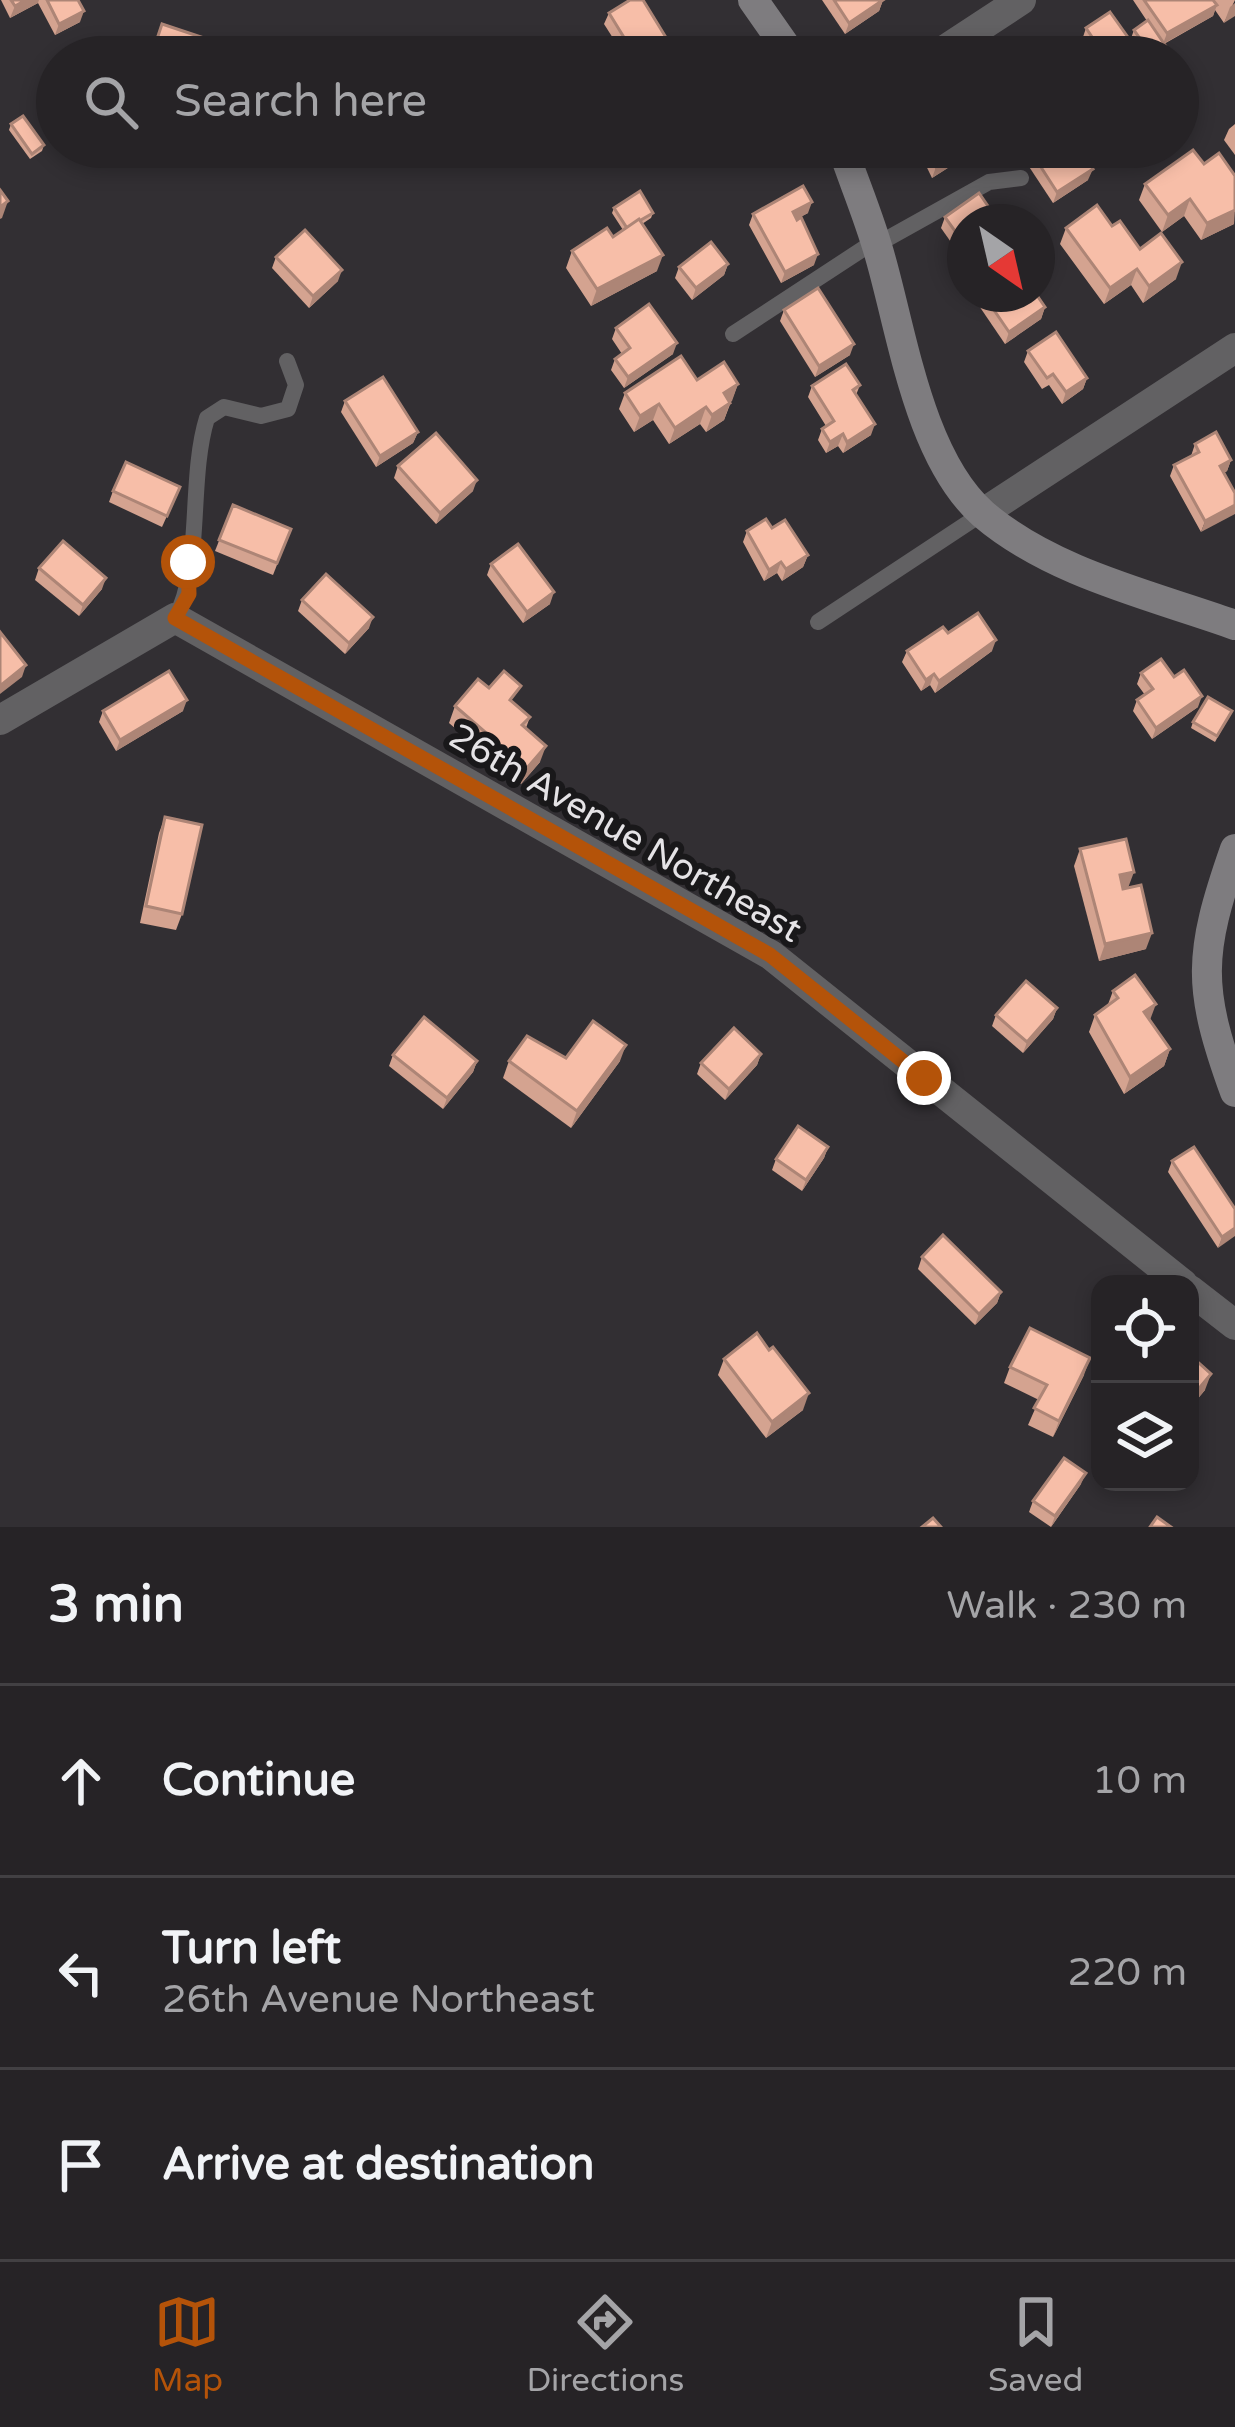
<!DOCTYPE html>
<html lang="en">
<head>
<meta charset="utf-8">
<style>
	body { margin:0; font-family:"Varela Round",sans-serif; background:#322f32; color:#f1f3f6 }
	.controls { position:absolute; right:36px; bottom:36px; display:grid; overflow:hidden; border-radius:24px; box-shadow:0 6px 18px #0003 }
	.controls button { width:108px; height:108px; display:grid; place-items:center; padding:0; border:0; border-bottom:3px solid #424043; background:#262326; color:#f1f3f6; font:60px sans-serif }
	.compass { position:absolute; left:947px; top:204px; width:108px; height:108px; border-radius:50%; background:#262326; box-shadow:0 6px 18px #0003; rotate:146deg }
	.stop { position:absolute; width:36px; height:36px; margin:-27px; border:9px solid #b45309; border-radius:50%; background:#fff }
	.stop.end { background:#b45309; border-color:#fff; box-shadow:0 3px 12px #0008 }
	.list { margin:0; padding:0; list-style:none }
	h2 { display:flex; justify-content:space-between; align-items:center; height:156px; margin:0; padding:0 48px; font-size:51px }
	h2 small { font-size:39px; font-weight:400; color:#a4a4a7 }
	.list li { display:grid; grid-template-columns:78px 1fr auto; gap:36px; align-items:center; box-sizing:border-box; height:192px; padding:0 48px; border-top:3px solid #424043 }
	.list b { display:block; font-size:45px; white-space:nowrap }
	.list p { margin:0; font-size:39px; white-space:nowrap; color:#a4a4a7 }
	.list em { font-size:39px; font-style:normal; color:#a4a4a7 }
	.icon { flex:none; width:66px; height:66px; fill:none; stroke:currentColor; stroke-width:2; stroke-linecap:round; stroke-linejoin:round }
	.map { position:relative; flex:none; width:1235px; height:1527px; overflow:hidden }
	.search { position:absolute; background:#262326; box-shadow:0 6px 18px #0003; left:36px; right:36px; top:36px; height:132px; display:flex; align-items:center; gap:30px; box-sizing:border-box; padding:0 42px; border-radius:66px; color:#a4a4a7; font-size:45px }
	.sheet { height:732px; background:#262326 }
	nav { display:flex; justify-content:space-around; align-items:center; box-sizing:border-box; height:168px; border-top:3px solid #424043; background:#262326; font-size:33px; color:#a4a4a7 }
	nav a { display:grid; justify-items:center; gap:6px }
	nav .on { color:#b45309 }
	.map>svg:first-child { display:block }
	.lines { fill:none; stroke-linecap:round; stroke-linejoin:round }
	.lane { stroke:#626163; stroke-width:16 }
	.street { stroke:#626163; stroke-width:30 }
	.secondary { stroke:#7e7c7f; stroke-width:30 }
	.wall { fill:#d4a390 }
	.shaded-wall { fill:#ad8576 }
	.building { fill:#f7bea8; stroke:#ad8576; stroke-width:3 }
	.route { stroke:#b45309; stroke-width:15 }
	.labels { text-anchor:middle; stroke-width:12; stroke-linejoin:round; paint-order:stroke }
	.street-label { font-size:36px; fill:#e5e3e6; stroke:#19181a }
</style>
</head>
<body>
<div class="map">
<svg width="1235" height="1527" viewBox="0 0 1235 1527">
	<rect width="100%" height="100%" fill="#322f33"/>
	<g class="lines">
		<g class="lane">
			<polyline points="876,245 989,182 1021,178"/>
			<polyline points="733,334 875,241"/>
			<path d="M175,618C203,570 188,479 207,418L224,407L261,416L288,409L296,385L287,361"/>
			<polyline points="818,622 983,513"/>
		</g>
		<g class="street">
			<polyline points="934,57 1021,0"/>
			<polyline points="983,513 1235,348"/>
			<polyline points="0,720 175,618 771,955 1183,1284"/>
			<polyline points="1190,1290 1235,1325"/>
		</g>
		<g class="secondary">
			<polyline points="753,0 793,57"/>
			<path d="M842,147C855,185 871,222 881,260C903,338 920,458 983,514C1052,573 1151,595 1235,625"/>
			<path d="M1235,849C1198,955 1197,987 1235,1092"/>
		</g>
	</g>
	<g class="wall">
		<polygon points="1,0 78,0 80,22 55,35 38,3 10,18"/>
		<polygon points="822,0 883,0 879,11 845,34"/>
		<polygon points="1133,0 1235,0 1224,23 1215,10 1213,16 1164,44 1173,57 1089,57 1092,54 1082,40 1086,28 1130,41 1134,30 1147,21"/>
		<polygon points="609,13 670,44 666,55 664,57 625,57 604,24"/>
		<polygon points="11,124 44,145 42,151 30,159 9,130"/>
		<polygon points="1235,124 1235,155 1224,140 1229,129"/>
		<polygon points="917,147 969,147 965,157 932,178"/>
		<polygon points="1022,147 1078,147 1088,180 1053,203 1020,153"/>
		<polygon points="1204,164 1235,176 1234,224 1201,240 1184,216 1162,232 1139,200 1145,184"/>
		<polygon points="614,208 653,213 651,218 642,224 657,271 591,306 566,268 572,251 613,237 623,230 612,213"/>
		<polygon points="808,213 796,219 814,265 781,283 749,225 753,214"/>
		<polygon points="945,217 965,222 965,262 941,228"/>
		<polygon points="1112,226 1140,249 1176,279 1143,303 1131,285 1104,304 1060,244 1066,228"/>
		<polygon points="276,257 338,281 309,308 272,268"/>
		<polygon points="728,264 724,275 692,300 675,278 679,267"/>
		<polygon points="971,294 1036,294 1045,307 1041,319 1005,344"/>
		<polygon points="784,310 850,355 815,377 780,321"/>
		<polygon points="616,328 673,354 624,388 611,370 615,359 622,354 612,339"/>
		<polygon points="1028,351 1087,378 1083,389 1062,404 1049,385 1042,389 1024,362"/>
		<polygon points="697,380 738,384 724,420 706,432 700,424 669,444 653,420 634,432 619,409 625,393"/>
		<polygon points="860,385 856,395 871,435 843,453 838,446 826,453 818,440 822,429 826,426 808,397 812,386"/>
		<polygon points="345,401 418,432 413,443 376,467 341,412"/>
		<polygon points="1195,444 1231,460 1227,471 1224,473 1201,532 1170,476 1174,465 1191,456"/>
		<polygon points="398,466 473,491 436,524 394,478"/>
		<polygon points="180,487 162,527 109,502 113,491"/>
		<polygon points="233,505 291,529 273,575 215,551"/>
		<polygon points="772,528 808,555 803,567 782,581 777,573 764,581 743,542 747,531"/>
		<polygon points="491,564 550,604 523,623 487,575"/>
		<polygon points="39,568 102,589 79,616 35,580"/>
		<polygon points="302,600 369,628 345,654 298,611"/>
		<polygon points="948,633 992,651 935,693 930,685 921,691 902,662 907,651"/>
		<polygon points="1141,673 1174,677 1198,707 1152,739 1133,711 1137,700 1145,695 1137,684"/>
		<polygon points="489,688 514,704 530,717 526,728 540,762 521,784 449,723 455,706"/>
		<polygon points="103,711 183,711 116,751 99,722"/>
		<polygon points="1232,711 1215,742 1191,728 1193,722"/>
		<polygon points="165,817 182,914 176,930 140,923 159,833"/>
		<polygon points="1080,849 1146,949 1099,961 1074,866"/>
		<polygon points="1113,991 1149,1020 1170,1049 1164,1066 1124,1094 1089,1032 1095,1015 1107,1007"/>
		<polygon points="1057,1008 1053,1019 1023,1053 992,1026 996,1015"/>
		<polygon points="761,1054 757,1065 725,1100 697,1074 701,1063"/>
		<polygon points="393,1055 477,1061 473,1072 443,1109 389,1066"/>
		<polygon points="566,1058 620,1061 571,1128 503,1078 509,1061"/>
		<polygon points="828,1147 824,1158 802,1191 772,1170 776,1159"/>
		<polygon points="1172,1161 1235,1209 1218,1248 1168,1172"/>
		<polygon points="922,1257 1001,1292 997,1303 975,1325 918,1269"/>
		<polygon points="769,1350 803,1410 766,1438 718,1375 724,1359"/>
		<polygon points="1190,1355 1205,1390 1190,1408"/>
		<polygon points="1010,1367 1084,1375 1053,1437 1028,1425 1039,1400 1004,1383"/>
		<polygon points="1081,1484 1051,1527 1029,1512 1033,1501"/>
	</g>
	<g class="shaded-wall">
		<polygon points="26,0 39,0 38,3 10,18 15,6"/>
		<polygon points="883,0 879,11 845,34 849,23"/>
		<polygon points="1235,3 1235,16 1224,23 1230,7"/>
		<polygon points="1217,5 1213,16 1163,44 1167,33"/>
		<polygon points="84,11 80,22 55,35 59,24"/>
		<polygon points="670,44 666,55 664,57 650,57"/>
		<polygon points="967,147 969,147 965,157 932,178 936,167"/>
		<polygon points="1093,169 1088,180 1053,203 1057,192"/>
		<polygon points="1190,199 1184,216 1162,232 1168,215"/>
		<polygon points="8,201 2,218 0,219 0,207"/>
		<polygon points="812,202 808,213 788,224 793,212"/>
		<polygon points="1235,206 1234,224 1201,240 1207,223"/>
		<polygon points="818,254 814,265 781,283 785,272"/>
		<polygon points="663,255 657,271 591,306 597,289"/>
		<polygon points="1182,262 1176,279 1143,303 1149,286"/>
		<polygon points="728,264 724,275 692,300 696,288"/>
		<polygon points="1137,269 1131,285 1104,304 1110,288"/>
		<polygon points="342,270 338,281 309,308 313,296"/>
		<polygon points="1045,307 1041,319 1005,344 1009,332"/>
		<polygon points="677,343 673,354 624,388 628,377"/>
		<polygon points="854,344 850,355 815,377 819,366"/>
		<polygon points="1087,378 1083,389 1062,404 1066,392"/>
		<polygon points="738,384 732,401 718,410 724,393"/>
		<polygon points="730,403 724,420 706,432 712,415"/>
		<polygon points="659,404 653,420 634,432 640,416"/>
		<polygon points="706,407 700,424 669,444 675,428"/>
		<polygon points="875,424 871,435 843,453 847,442"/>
		<polygon points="418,432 413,443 376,467 380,456"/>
		<polygon points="843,434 838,446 826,453 830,442"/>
		<polygon points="1231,460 1227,471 1216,477 1220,466"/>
		<polygon points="477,480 473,491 436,524 440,513"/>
		<polygon points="1235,505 1235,514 1201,532 1205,521"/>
		<polygon points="808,555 803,567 782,581 786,569"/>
		<polygon points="781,562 777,573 764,581 769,570"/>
		<polygon points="106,578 102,589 79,616 83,605"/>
		<polygon points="554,592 550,604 523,623 527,612"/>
		<polygon points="373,617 369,628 345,654 349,643"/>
		<polygon points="996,640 992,651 935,693 939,681"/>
		<polygon points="26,665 22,677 0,694 0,686"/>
		<polygon points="934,674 930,685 921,691 926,680"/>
		<polygon points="1202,696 1198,707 1152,739 1156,728"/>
		<polygon points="187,700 183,711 116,751 120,740"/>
		<polygon points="546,746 540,762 521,784 527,768"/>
		<polygon points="1134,872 1128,888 1114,891 1120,875"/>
		<polygon points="1152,933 1146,949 1099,961 1105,944"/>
		<polygon points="1156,1004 1150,1020 1144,1012"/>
		<polygon points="1057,1008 1053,1019 1023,1053 1027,1042"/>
		<polygon points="626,1045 620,1061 571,1128 577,1111"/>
		<polygon points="1170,1049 1164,1066 1124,1094 1130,1077"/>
		<polygon points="761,1054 757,1065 725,1100 729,1089"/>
		<polygon points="477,1061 473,1072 443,1109 447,1098"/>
		<polygon points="828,1147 824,1158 802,1191 806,1180"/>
		<polygon points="1235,1228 1235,1236 1218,1248 1222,1237"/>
		<polygon points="1001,1292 997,1303 975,1325 979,1314"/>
		<polygon points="1090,1358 1084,1375 1053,1437 1059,1421"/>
		<polygon points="1211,1374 1205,1390 1190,1408 1196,1392"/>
		<polygon points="809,1393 803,1410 766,1438 772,1422"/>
		<polygon points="1086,1473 1081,1484 1051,1527 1055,1516"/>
	</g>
	<g class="building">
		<polygon points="11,0 26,0 15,6"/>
		<polygon points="47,0 78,0 84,11 59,24"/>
		<polygon points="630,0 643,0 670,44 650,57 636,57 609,13"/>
		<polygon points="834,0 883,0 849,23"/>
		<polygon points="1144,0 1213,0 1217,5 1167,33"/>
		<polygon points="1110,12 1142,57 1089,57 1100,49 1086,28"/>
		<polygon points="1148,20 1173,57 1153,57 1134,30"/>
		<polygon points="162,24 204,38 197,57 151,57"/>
		<polygon points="23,116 44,145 32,154 11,124"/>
		<polygon points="927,147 967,147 936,167"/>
		<polygon points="1028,147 1078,147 1093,169 1057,192"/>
		<polygon points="1193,150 1204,164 1219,153 1235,176 1235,210 1207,223 1190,199 1168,215 1145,184"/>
		<polygon points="803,186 812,202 793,212 797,220 801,217 818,254 785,272 753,214"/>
		<polygon points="0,190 8,201 0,207"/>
		<polygon points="640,191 653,213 627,228 614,208"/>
		<polygon points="979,193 999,222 965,222 965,245 945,217"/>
		<polygon points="1097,205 1112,226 1120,221 1140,249 1161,233 1182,262 1149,286 1137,269 1110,288 1066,228"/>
		<polygon points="639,219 663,255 597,289 572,251 607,228 613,237"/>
		<polygon points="305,230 342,270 313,296 276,257"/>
		<polygon points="711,242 728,264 696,288 679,267"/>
		<polygon points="818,288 854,344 819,366 784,310"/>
		<polygon points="983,294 1036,294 1045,307 1009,332"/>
		<polygon points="649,304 677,343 628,377 615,359 630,348 616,328"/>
		<polygon points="1056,332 1087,378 1066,392 1053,374 1047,378 1028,351"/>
		<polygon points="681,356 697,380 724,362 738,384 724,393 730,403 712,415 706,407 675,428 659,404 640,416 625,393"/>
		<polygon points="846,364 860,385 853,390 875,424 847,442 843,434 830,442 822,429 834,421 812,386"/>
		<polygon points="383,377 418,432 380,456 345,401"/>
		<polygon points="1216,432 1231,460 1220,466 1235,493 1235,505 1205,521 1174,465 1199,452 1195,444"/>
		<polygon points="436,433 477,480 440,513 398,466"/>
		<polygon points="126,462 180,487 167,516 113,491"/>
		<polygon points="233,505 291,529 277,563 219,540"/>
		<polygon points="766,519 772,528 785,520 808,555 786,569 781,562 769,570 747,531"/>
		<polygon points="63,541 106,578 83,605 39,568"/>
		<polygon points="518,544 554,592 527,612 491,564"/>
		<polygon points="326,574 373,617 349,643 302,600"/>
		<polygon points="978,613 996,640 939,681 934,674 926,680 907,651 943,627 948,633"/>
		<polygon points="0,632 26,665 0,686"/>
		<polygon points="1161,659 1174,677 1184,670 1202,696 1156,728 1137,700 1153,689 1141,673"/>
		<polygon points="169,671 187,700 120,740 103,711"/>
		<polygon points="504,671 521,686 510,700 530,717 522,725 546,746 527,768 455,706 478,679 489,688"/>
		<polygon points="1208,697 1232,711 1217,736 1193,722"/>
		<polygon points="165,817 202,825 182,914 146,906"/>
		<polygon points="1126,839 1134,872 1120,875 1123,889 1141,885 1152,933 1105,944 1080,849"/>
		<polygon points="1135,975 1156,1004 1144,1012 1170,1049 1130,1077 1095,1015 1118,998 1113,991"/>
		<polygon points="1026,981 1057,1008 1027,1042 996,1015"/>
		<polygon points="424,1017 477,1061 447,1098 393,1055"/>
		<polygon points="593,1021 626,1045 577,1111 509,1061 527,1036 566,1058"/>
		<polygon points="734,1028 761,1054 729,1089 701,1063"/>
		<polygon points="798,1126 828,1147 806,1180 776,1159"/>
		<polygon points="1194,1147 1235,1209 1235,1228 1222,1237 1172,1161"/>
		<polygon points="943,1235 1001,1292 979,1314 922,1257"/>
		<polygon points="1030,1328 1090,1358 1059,1421 1034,1408 1047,1385 1010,1367"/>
		<polygon points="757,1333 769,1350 773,1347 809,1393 772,1422 724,1359"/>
		<polygon points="1190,1355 1211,1374 1196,1392 1190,1387"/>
		<polygon points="1064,1458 1086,1473 1055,1516 1033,1501"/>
		<polygon points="1157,1517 1171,1527 1150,1527"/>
		<polygon points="933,1518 941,1527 922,1527"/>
	</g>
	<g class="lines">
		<polyline class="route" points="188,562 189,594 175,618 770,955 924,1078"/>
	</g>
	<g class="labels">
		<g class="street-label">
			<text transform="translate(626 832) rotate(30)" y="13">26th Avenue Northeast</text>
		</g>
	</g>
</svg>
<div class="controls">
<button><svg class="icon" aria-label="locate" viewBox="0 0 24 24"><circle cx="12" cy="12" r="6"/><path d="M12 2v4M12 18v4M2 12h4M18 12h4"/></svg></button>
<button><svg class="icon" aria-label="layers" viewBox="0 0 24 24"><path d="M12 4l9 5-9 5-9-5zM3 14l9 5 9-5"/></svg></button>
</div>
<svg class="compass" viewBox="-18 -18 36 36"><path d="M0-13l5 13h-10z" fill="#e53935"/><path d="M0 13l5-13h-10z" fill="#a4a4a7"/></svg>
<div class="stop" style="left:188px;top:562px"></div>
<div class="stop end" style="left:924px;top:1078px"></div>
<div class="search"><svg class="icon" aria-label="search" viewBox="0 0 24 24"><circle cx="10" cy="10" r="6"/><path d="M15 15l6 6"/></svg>Search here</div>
</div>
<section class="sheet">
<h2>3 min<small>Walk · 230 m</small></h2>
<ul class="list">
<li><svg class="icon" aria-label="ahead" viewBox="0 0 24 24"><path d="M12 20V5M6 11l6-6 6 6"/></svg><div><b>Continue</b></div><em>10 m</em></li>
<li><svg class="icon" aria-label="left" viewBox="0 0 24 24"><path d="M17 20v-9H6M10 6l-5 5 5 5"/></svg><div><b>Turn left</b><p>26th Avenue Northeast</p></div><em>220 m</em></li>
<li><svg class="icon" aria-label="arrive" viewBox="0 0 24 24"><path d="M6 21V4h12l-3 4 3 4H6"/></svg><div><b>Arrive at destination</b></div></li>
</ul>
</section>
<nav>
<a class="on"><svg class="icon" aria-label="map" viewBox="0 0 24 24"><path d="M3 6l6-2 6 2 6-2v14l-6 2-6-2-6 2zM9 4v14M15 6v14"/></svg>Map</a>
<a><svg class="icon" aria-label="directions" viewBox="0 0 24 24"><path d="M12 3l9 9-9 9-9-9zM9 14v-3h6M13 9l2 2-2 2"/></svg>Directions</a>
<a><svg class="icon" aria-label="saved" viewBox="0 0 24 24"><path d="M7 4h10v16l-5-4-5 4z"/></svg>Saved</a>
</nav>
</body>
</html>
